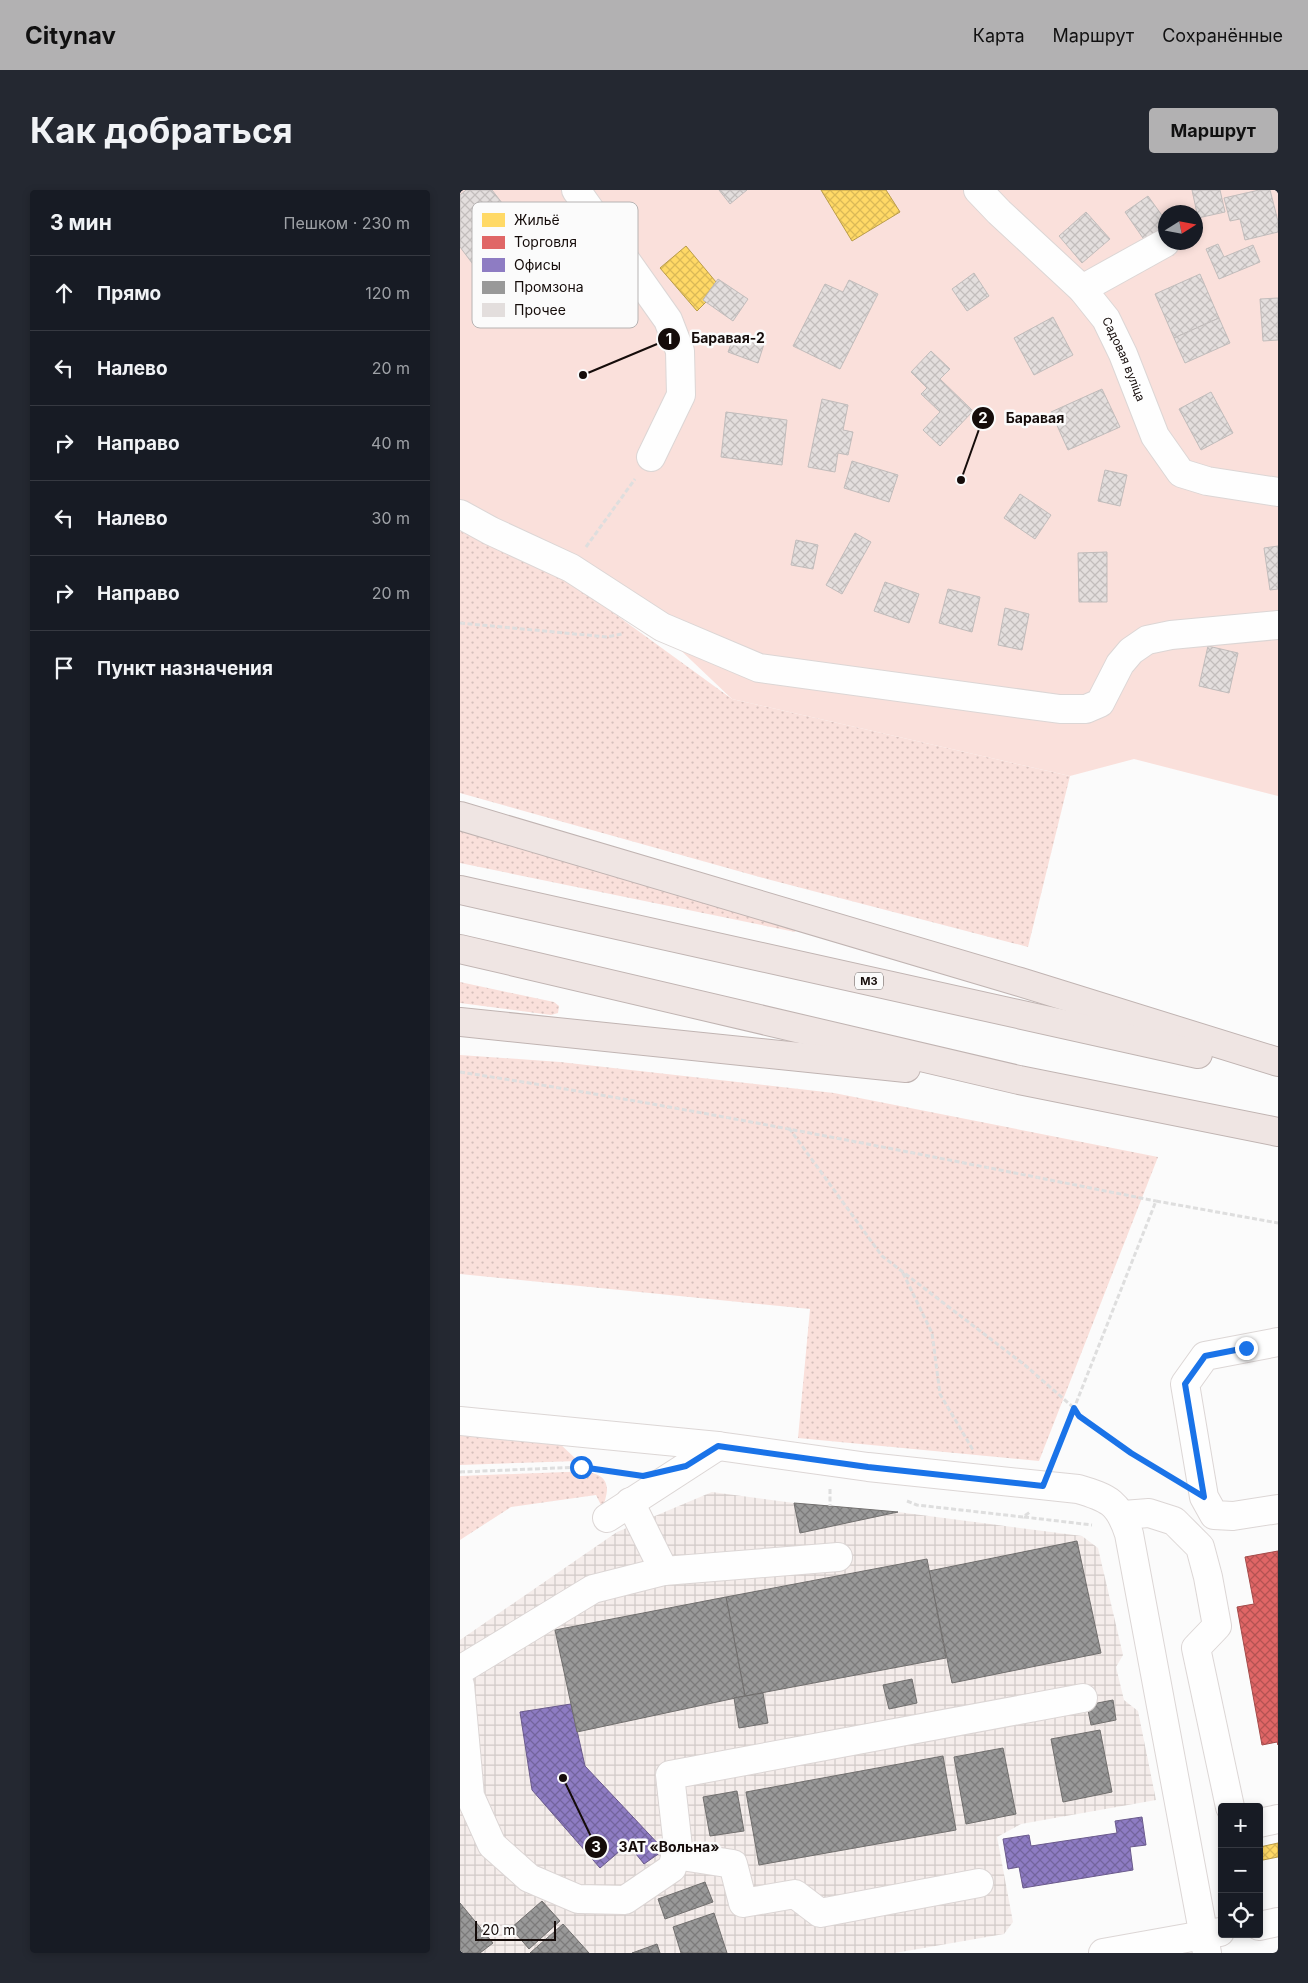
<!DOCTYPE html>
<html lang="ru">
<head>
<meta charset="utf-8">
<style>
	body { margin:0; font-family:Inter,sans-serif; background:#242831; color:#f1f3f6 }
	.controls { position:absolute; right:15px; bottom:15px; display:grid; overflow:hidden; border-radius:5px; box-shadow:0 2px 8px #0003 }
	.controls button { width:45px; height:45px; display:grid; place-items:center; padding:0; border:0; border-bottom:1px solid #363941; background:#171b24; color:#f1f3f6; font:25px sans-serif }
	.compass { position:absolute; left:698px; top:15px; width:45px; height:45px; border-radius:50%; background:#171b24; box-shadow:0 2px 8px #0003; rotate:79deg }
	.scale { position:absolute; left:15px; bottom:12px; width:81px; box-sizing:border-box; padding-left:5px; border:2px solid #150c0a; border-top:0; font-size:14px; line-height:18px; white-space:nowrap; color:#150c0a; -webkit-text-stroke:4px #fbfbfb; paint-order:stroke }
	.stop { position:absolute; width:15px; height:15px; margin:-11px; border:4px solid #1a73e8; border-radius:50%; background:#fff }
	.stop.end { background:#1a73e8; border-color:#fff; box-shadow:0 1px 5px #0008 }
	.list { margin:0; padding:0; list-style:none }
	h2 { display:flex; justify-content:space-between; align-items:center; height:65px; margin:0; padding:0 20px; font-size:21px }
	h2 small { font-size:16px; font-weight:400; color:#9ea1a6 }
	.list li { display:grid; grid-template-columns:32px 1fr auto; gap:15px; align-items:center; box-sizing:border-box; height:75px; padding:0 20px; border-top:1px solid #363941 }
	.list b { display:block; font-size:19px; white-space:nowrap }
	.list em { font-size:16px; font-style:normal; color:#9ea1a6 }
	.icon { flex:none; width:28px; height:28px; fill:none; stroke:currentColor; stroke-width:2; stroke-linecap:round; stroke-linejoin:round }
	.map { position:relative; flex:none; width:818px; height:1763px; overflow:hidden; border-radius:5px }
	header { display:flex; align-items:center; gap:30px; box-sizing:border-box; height:70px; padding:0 25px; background:#b2b1b2; color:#111 }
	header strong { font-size:24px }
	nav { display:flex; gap:28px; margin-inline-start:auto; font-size:18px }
	.intro { display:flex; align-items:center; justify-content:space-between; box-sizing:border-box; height:120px; padding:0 30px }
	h1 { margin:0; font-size:35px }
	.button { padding:12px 22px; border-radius:5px; background:#b2b1b2; color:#111; font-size:18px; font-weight:700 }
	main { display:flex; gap:30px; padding:0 30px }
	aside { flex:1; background:#171b24; border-radius:5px; box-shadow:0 2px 8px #0003 }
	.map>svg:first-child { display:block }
	.industrial { fill:url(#industrial-grid) }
	.grass { fill:url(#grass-dots) }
	.green { fill:#fae0db; fill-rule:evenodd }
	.homes { fill:url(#homes-cross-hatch); stroke:#b99c4a }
	.shops { fill:url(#shops-cross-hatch); stroke:#a34b4a }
	.offices { fill:url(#offices-cross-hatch); stroke:#6a5a8c }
	.industry { fill:url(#industry-cross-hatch); stroke:#716f6e }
	.building { fill:url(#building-cross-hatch); stroke:#c1bcbb }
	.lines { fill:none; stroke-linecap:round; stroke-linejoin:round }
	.minor-casing { stroke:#dcd6d5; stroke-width:30 }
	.highway-casing { stroke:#c0b4b2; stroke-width:30 }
	.path { stroke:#dedede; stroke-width:3; stroke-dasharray:5 2.5; stroke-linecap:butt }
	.minor { stroke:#fefefe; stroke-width:28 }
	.highway { stroke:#efe5e3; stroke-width:28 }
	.route { stroke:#1a73e8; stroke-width:6 }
	.labels { text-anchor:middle; stroke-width:5; stroke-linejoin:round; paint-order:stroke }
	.shield { fill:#fbfbfb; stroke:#5a5452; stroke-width:1 }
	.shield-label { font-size:11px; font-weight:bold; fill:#150c0a }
	.street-label { font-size:12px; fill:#150c0a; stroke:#fbfbfb }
	.key { fill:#fbfbfb; stroke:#b6b3b3; stroke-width:1 }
	.key-label { font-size:14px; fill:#150c0a }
	.leader { fill:none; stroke:#150c0a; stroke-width:2 }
	.callout-dot { fill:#150c0a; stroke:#fbfbfb; stroke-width:2 }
	.mark-label { font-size:15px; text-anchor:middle; font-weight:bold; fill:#fff }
	.callout-label { font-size:14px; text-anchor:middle; font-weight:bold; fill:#150c0a; stroke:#fbfbfb; stroke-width:5; stroke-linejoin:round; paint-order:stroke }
</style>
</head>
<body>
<header>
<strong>Citynav</strong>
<nav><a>Карта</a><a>Маршрут</a><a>Сохранённые</a></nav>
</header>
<div class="intro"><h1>Как добраться</h1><a class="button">Маршрут</a></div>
<main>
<aside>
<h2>3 мин<small>Пешком · 230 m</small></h2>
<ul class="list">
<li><svg class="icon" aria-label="ahead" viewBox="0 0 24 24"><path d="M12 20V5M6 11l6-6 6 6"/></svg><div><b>Прямо</b></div><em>120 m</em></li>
<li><svg class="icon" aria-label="left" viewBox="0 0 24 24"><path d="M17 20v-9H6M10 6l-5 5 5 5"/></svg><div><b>Налево</b></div><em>20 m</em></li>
<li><svg class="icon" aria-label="right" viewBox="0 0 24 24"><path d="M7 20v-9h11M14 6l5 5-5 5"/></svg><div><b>Направо</b></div><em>40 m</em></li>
<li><svg class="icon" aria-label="left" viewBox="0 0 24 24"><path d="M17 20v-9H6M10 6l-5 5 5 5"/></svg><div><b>Налево</b></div><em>30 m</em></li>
<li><svg class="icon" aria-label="right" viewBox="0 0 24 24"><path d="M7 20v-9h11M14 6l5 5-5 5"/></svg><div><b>Направо</b></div><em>20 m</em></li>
<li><svg class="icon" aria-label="arrive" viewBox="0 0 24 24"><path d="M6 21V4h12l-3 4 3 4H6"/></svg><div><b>Пункт назначения</b></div></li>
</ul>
</aside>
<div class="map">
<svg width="818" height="1763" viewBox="0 0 818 1763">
	<defs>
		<pattern id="industrial-grid" width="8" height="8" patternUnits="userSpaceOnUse" patternTransform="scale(1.25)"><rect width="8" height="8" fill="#f5edeb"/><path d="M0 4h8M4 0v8" fill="none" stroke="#d1cac8"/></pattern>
		<pattern id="grass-dots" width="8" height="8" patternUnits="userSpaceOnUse" patternTransform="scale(1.25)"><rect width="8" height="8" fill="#fae0db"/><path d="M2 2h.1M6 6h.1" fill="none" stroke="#d5bfbb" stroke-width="1.8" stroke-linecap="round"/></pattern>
		<pattern id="homes-cross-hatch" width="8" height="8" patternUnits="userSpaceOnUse" patternTransform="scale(1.25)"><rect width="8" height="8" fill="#ffd966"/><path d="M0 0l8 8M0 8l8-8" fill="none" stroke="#dab957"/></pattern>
		<pattern id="shops-cross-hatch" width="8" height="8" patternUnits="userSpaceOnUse" patternTransform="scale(1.25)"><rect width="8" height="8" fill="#e06666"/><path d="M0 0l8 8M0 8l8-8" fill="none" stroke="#b45252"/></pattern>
		<pattern id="offices-cross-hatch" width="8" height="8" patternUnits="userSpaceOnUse" patternTransform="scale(1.25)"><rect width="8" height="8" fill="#8e7cc3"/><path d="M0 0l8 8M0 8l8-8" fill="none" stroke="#73649d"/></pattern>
		<pattern id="industry-cross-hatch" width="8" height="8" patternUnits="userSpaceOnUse" patternTransform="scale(1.25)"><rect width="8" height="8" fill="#999"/><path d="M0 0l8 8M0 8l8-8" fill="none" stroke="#7c7b7b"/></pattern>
		<pattern id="building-cross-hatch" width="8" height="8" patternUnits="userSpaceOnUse" patternTransform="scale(1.25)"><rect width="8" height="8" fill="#e3dedd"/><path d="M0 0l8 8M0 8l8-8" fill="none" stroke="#c2bdbc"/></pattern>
	</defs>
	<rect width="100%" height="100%" fill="#fbfbfb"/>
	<polygon class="industrial" points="252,1302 334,1313 438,1322 622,1346 638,1358 663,1465 656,1477 664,1510 678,1521 696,1610 561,1634 537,1647 553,1732 544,1744 435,1763 0,1763 0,1450 157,1342"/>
	<g class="grass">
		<polygon points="0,341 115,395 272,509 610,586 568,757 307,689 0,603"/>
		<polygon points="0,641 337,736 335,742 0,673"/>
		<polygon points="0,792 94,812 99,816 98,823 91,825 0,813"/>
		<polygon points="0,865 100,872 374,903 698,967 579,1271 338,1248 350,1119 0,1084"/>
		<polygon points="0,1238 97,1251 118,1271 0,1275"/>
		<path d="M106,1282C120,1282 146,1279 147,1299C147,1305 144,1313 143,1319L136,1305L51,1317L0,1350V1286Z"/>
	</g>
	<path class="green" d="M0,0H818V606L674,569L610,586L272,509L132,376L0,311ZM706,22H736V52H706Z"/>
	<g class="homes">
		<polygon points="361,0 426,0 440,22 392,51"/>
		<polygon points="226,56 256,92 243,110 246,112 237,121 200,78"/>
		<polygon points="818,1653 818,1667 803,1670 800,1657"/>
	</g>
	<polygon class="shops" points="818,1361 818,1555 817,1552 802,1555 777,1417 794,1414 785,1367"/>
	<g class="offices">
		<polygon points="111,1514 125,1576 204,1660 184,1674 168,1654 140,1678 72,1600 60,1522"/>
		<polygon points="682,1627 686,1655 670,1657 673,1680 563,1698 559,1677 548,1679 543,1649 569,1645 571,1656 657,1643 655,1631"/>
	</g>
	<g class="industry">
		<polygon points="334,1313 370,1316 438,1322 340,1343"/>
		<polygon points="617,1351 641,1463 492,1493 469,1381"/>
		<polygon points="467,1369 486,1468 285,1506 266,1407"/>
		<polygon points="266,1407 285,1506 117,1542 95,1440"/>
		<polygon points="452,1489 457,1513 429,1519 423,1495"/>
		<polygon points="303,1503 308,1533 279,1538 274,1508"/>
		<polygon points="653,1510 656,1530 631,1535 627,1515"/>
		<polygon points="640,1540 652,1602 603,1612 591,1549"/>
		<polygon points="543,1558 556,1624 506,1634 494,1567"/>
		<polygon points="483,1566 496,1640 299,1675 286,1602"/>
		<polygon points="277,1601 284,1641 250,1646 243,1607"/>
		<polygon points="245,1692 253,1712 205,1729 198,1709"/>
		<polygon points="82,1711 100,1731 69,1759 51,1738"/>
		<polygon points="0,1713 33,1753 20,1763 0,1763"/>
		<polygon points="254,1723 267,1763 221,1763 213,1737"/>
		<polygon points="103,1734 129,1763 70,1763"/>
		<polygon points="197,1754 200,1763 172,1763"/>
	</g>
	<g class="building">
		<polygon points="6,0 32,0 63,40 15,77 0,57 0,5"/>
		<polygon points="259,0 287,0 270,14"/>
		<polygon points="732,0 760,0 765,22 738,28"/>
		<polygon points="799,0 810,0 818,31 818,42 785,50 780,29 770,31 764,8"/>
		<polygon points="688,6 706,31 706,37 685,51 665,22"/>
		<polygon points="626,22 650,49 622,73 599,46"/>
		<polygon points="758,54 764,67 793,55 800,72 759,89 746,59"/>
		<polygon points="514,83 529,106 507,121 492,99"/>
		<polygon points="740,84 759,128 714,148 695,104"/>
		<polygon points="258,89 288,109 273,131 243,110"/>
		<polygon points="389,90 418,104 380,179 333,156 365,94 383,102"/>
		<polygon points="818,108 818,150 803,151 800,109"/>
		<polygon points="593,127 613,165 574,185 554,148"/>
		<polygon points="759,128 770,153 725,173 714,148"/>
		<polygon points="275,144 304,154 298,173 268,162"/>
		<polygon points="471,161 490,179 480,189 513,221 480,256 463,240 480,222 461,204 467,198 451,182"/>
		<polygon points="642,199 660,237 608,260 591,222"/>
		<polygon points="751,202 773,243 741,260 719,219"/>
		<polygon points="362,209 388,215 383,240 393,242 388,265 378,263 375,282 348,277"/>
		<polygon points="266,222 327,230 322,275 261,267"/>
		<polygon points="392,271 438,285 429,312 384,298"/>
		<polygon points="645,280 667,285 660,316 638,311"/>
		<polygon points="560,304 591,325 575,349 544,328"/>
		<polygon points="395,343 411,352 382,404 366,395"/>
		<polygon points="336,350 358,355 353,379 331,375"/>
		<polygon points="818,356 818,399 810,400 804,358"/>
		<polygon points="647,362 647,412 619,412 618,363"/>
		<polygon points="425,392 459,404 449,433 414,421"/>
		<polygon points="488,399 520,407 512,442 479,433"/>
		<polygon points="545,418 569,424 562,460 538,455"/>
		<polygon points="748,456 778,463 769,503 739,496"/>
	</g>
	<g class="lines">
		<g class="minor-casing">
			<g id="minor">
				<polyline points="116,0 208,130 220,161 221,205 191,267"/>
				<path id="s1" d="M518,0L539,22L622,99L646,129L663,164L695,246L721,283L747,291L818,302"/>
				<polyline points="622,99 705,53"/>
				<polyline points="0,324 31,341 111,378 202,437 299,478 600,519 626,519 640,513 660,474 671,461 687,450 711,445 818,435"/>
				<polyline points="818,1152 745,1166 725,1194 744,1307 754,1325 773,1326 818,1319"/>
				<path d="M0,1231L258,1256L408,1277L618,1299C649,1308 659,1313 669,1344L747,1763"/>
				<polyline points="170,1312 204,1381"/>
				<polyline points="663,1325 689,1323 714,1331 740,1357 748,1387 757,1436 736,1458 770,1617"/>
				<polyline points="147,1328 258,1256"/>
				<polyline points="0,1480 133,1399 204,1381 378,1367"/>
				<polyline points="0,1495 10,1606 32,1655 69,1688 118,1709 165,1710 212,1678 218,1657 210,1585 623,1508"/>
				<polyline points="799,1633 818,1629"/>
				<polyline points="215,1665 273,1674 283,1713 335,1704 360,1723 519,1693"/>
				<polyline points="799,1736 818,1732"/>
				<polyline points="643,1763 760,1742"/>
			</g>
		</g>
		<g class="highway-casing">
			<g id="highway">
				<polyline points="0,626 560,792 818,872"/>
				<polyline points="0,700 738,864"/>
				<polyline points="0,759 559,890 818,942"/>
				<polyline points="0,832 446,878"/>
			</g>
		</g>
		<g class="path">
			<polyline points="126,357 175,289"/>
			<polyline points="0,433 147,447 162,444"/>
			<path d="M0,882C233,918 464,965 696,1011"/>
			<polyline points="329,938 422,1066 566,1176 614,1218 619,1226 671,1263 712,1287"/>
			<polyline points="443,1083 472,1143 480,1204 513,1260"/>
			<polyline points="594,1269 696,1011 818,1033"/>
			<polyline points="0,1282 121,1277 164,1283"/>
			<polyline points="370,1299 370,1316"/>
			<polyline points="447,1311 457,1315 563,1327 570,1322"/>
			<polyline points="564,1327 632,1335"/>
		</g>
		<use href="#minor" class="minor"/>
		<use href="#highway" class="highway"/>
	</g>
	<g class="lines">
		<polyline class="route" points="121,1277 183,1286 226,1276 258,1256 408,1277 583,1296 614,1218 619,1226 671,1263 744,1307 725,1194 745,1166 786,1158"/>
	</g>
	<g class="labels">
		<rect class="shield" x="395" y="782.5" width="28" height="17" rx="4"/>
		<g class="shield-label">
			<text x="409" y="795">М3</text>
		</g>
		<g class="street-label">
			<text dy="4" stroke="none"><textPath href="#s1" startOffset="226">Садовая вуліца</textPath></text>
		</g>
	</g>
	<rect x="12" y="12" width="166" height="126" rx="8" class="key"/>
	<rect x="22" y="23" width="23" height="14" fill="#ffd966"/>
	<rect x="22" y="46" width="23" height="13" fill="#e06666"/>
	<rect x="22" y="68" width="23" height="14" fill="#8e7cc3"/>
	<rect x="22" y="91" width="23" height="13" fill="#999"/>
	<rect x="22" y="113" width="23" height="14" fill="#e3dedd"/>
	<g class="key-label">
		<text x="54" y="35">Жильё</text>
		<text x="54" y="57">Торговля</text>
		<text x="54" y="80">Офисы</text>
		<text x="54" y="102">Промзона</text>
		<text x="54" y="125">Прочее</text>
	</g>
	<path class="leader" d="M123 185L209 149M501 290L523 228M103 1588L136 1657"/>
	<g class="callout-dot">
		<circle cx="123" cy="185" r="5"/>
		<circle cx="501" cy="290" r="5"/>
		<circle cx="103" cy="1588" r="5"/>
		<circle cx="209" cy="149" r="12"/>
		<circle cx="523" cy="228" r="12"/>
		<circle cx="136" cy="1657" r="12"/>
	</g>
	<g class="mark-label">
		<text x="209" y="154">1</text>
		<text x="523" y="233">2</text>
		<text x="136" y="1662">3</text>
	</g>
	<g class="callout-label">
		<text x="268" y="153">Баравая-2</text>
		<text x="575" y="233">Баравая</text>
		<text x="209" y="1662">ЗАТ «Вольна»</text>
	</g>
</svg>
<div class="controls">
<button>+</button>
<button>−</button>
<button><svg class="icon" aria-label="locate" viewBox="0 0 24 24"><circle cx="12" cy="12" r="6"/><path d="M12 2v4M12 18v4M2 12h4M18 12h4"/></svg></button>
</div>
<svg class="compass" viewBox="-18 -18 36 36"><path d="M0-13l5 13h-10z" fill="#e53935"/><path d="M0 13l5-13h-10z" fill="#9ea1a6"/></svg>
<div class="scale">20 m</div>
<div class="stop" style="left:121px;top:1277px"></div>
<div class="stop end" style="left:786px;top:1158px"></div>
</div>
</main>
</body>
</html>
